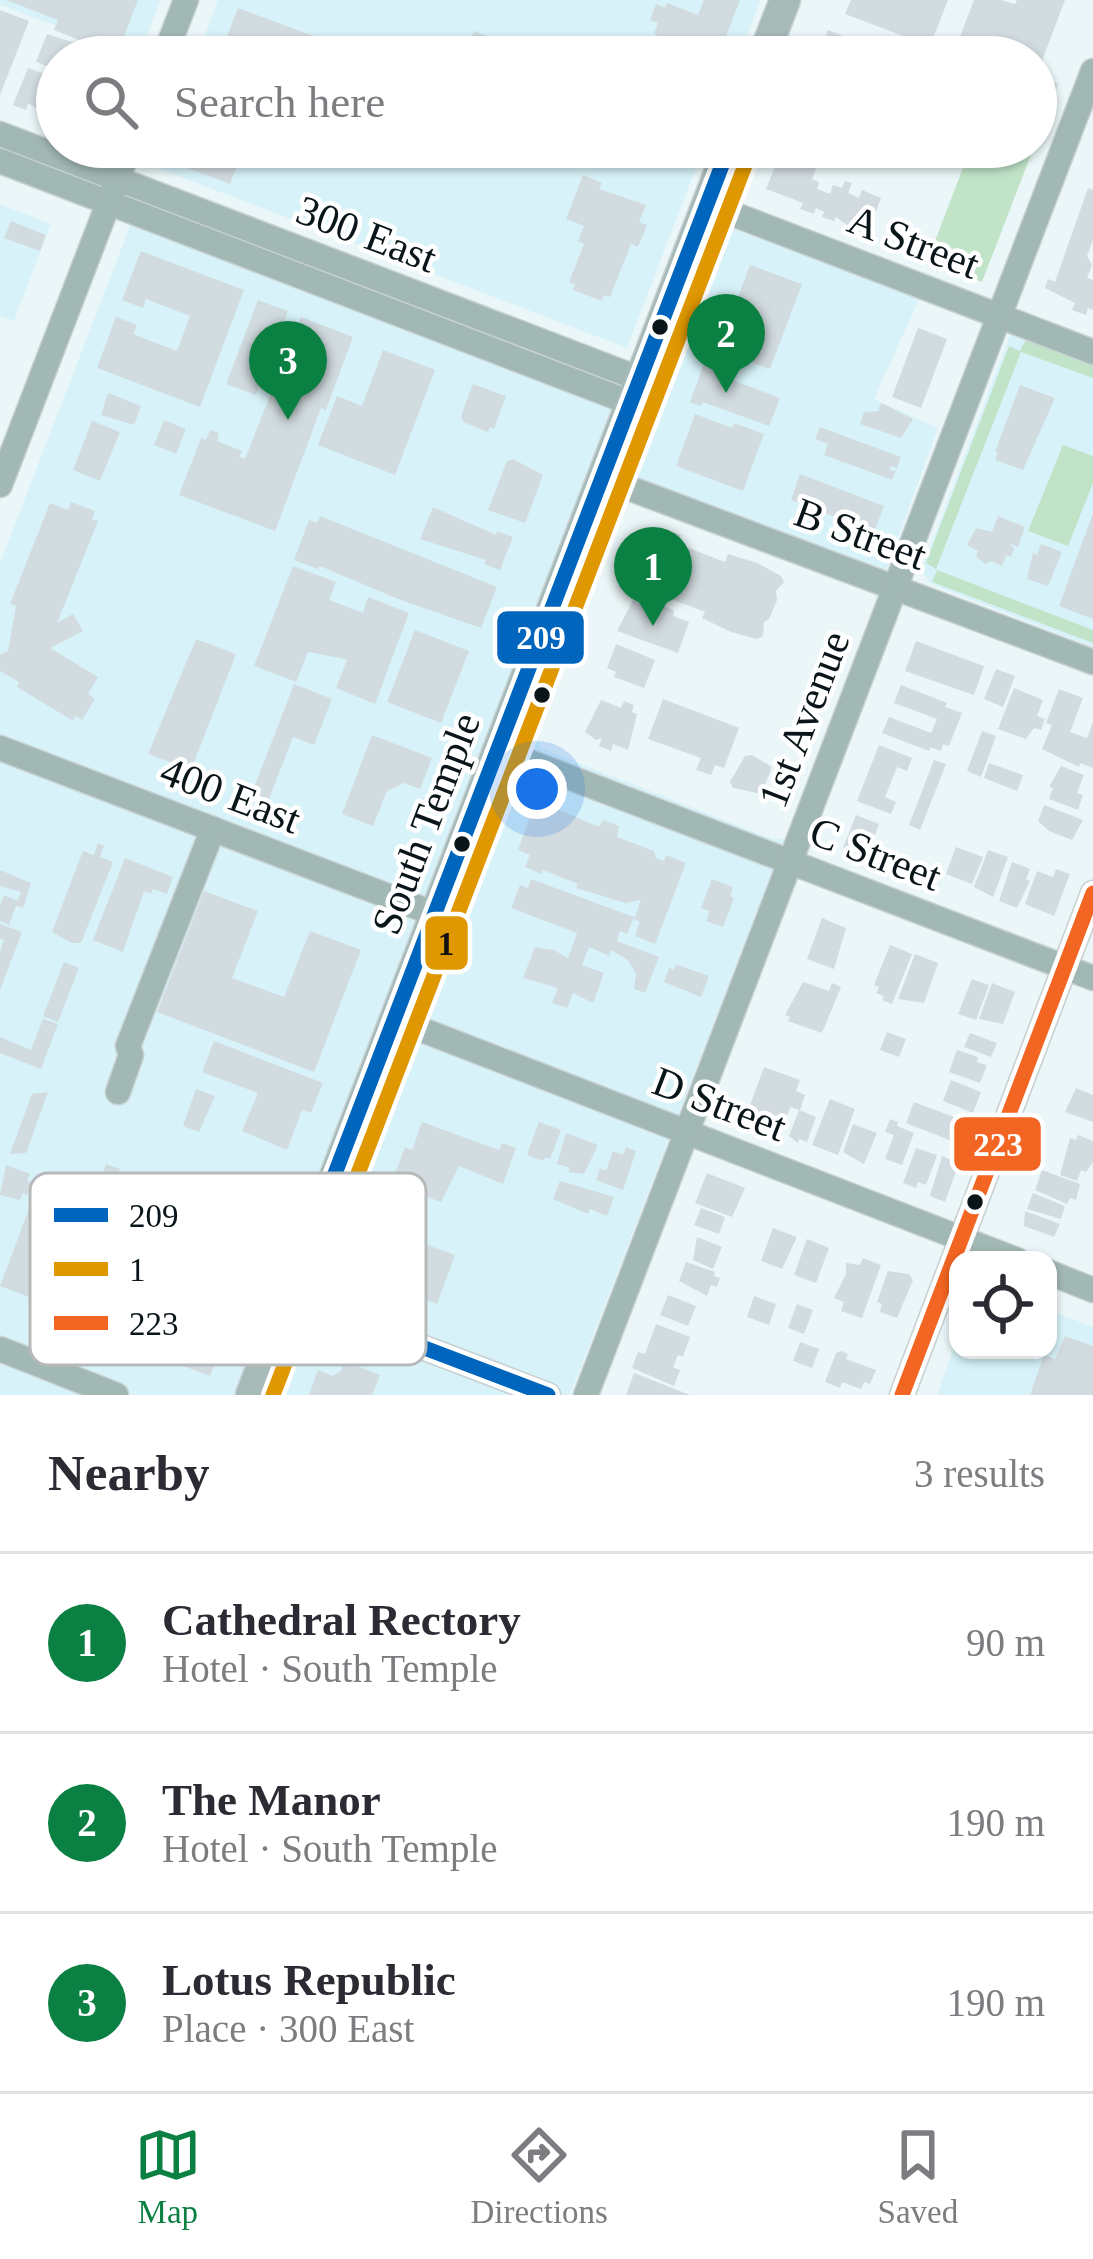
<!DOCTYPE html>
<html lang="en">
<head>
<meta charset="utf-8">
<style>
	body { margin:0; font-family:Georgia,serif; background:#f7f7f7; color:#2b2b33 }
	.controls { position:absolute; right:36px; bottom:36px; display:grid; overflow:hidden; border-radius:24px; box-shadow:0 3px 9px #0004 }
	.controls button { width:108px; height:108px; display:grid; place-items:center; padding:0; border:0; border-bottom:3px solid #e1e1e2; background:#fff; color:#2b2b33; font:60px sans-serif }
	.you { position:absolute; left:537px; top:789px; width:42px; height:42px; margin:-30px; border:9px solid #fff; border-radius:50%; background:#1a73e8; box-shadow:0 0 0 18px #1a73e833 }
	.badge { display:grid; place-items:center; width:78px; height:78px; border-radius:50%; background:#0b8043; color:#fff; font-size:39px; font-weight:700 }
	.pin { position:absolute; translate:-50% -99px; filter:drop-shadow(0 3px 6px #0008) }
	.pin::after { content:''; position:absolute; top:63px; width:42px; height:36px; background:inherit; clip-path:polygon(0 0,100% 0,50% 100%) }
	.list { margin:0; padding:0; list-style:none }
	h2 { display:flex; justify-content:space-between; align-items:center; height:156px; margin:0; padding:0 48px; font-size:51px }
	h2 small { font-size:39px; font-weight:400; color:#7c7c81 }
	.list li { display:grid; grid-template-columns:78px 1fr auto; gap:36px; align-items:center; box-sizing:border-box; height:180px; padding:0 48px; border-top:3px solid #e1e1e2 }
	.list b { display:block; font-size:45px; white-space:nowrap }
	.list p { margin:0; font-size:39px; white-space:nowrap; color:#7c7c81 }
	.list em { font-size:39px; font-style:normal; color:#7c7c81 }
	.icon { flex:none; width:66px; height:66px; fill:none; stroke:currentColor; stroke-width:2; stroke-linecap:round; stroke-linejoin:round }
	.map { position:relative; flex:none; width:1093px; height:1395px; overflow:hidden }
	.search { position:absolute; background:#fff; box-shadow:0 3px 9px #0004; left:36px; right:36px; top:36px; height:132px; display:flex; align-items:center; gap:30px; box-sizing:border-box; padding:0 42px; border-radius:66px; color:#7c7c81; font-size:45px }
	.sheet { height:696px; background:#fff }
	nav { display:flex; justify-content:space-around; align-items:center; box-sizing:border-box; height:168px; border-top:3px solid #e1e1e2; background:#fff; font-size:33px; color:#7c7c81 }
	nav a { display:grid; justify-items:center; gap:6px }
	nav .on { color:#0b8043 }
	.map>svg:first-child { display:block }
	.built { fill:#d7f3f9 }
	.green { fill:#c1e4c9 }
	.building { fill:#d2dce0 }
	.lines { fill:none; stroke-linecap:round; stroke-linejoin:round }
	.minor-casing { stroke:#c8d1d3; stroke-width:27 }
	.major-casing { stroke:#c8d1d3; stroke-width:33 }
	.minor { stroke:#a2b8b4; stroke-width:24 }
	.major { stroke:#a6bab8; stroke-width:30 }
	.bus-1-casing { stroke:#fff; stroke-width:24 }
	.bus-2-casing { stroke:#fff; stroke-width:24 }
	.bus-3-casing { stroke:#fff; stroke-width:24 }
	.bus-1 { stroke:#0065bd; stroke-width:15 }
	.bus-2 { stroke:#df9802; stroke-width:15 }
	.bus-3 { stroke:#f26522; stroke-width:15 }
	.bus-dot { fill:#091518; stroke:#fff; stroke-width:4.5 }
	.labels { text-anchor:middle; stroke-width:9; stroke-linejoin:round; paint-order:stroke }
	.street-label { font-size:42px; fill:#091518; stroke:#fff }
	.key { fill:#fff; stroke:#b5b9ba; stroke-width:3 }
	.key-label { font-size:33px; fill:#091518 }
	.line-badge { stroke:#fff; stroke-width:4.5 }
	.badge-label { font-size:33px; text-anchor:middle; font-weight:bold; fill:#fff }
	.pale-badge-label { font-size:33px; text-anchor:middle; font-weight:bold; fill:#111 }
</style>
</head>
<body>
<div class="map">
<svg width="1093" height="1395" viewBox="0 0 1093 1395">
	<rect width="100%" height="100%" fill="#ebf6f8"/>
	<g class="built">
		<polygon points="0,0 160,0 139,57 0,5"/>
		<polygon points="218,0 760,0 739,57 197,57"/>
		<polygon points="162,147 704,147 627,348 155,167"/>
		<polygon points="0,204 51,224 14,321 0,316"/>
		<polygon points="132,221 646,423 723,225 920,297 874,399 938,428 876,598 872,590 635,500 615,510 533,727 541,748 775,840 785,838 570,1395 0,1395 0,563"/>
		<polygon points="1015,335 1093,364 1093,647 931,584 924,575 924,564 1010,336"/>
		<polygon points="1048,1310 1093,1327 1093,1395 937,1395 958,1337 958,1350 1048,1350"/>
	</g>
	<g class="green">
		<polygon points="971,147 1034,147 982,282 905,252 907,247 930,254"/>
		<polygon points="1026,339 1093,364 1093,378 1021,352 936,569 926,563 1009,346 1020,351"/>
		<polygon points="1063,445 1093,456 1093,483 1068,546 1028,531"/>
		<polygon points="937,570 1093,630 1093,643 932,582"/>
	</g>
	<g class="building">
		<polygon points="6,0 138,0 117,55 54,30 58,20"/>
		<polygon points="704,0 740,0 718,57 661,57 668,40 654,34 658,23 650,20 656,4 665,8 667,3 698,15"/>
		<polygon points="851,0 948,0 930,46 845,14"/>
		<polygon points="974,0 1001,0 1015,4 1017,0 1065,0 1040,66 1036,57 1013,57 959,39"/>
		<polygon points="238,8 343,47 339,57 219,57"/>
		<polygon points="0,10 29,21 0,95"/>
		<polygon points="828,30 896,57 817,57"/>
		<polygon points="474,31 495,39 488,57 465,57"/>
		<polygon points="47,34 78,44 111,57 57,57 57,70 36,62"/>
		<polygon points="28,68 57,79 57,113 52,111 50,117 28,103 26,110 13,105"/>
		<polygon points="1046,79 1058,84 1042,126 1036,124 1036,82 1044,86"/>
		<polygon points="185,147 244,147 230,184 179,165"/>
		<polygon points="783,147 824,147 812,179 819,182 817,189 830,194 833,185 842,188 845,181 852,183 848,193 859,198 862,190 881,198 867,234 856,230 858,225 852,222 850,227 836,217 834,221 822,217 824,212 816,208 814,214 800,209 803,203 766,189"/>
		<polygon points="583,175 602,183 599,189 646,205 639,222 647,225 638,247 631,244 610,297 604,295 602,301 573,290 575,285 569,282 584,244 578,241 584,226 566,219"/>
		<polygon points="1088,188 1093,190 1093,240 1087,256 1092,265 1087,278 1093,280 1093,310 1088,308 1086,315 1072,310 1075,303 1045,288 1048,279 1055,282"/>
		<polygon points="11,221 46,235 40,251 4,238"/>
		<polygon points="141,251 244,290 200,407 97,368 116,317 137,325 133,334 177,351 190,316 146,299 143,308 122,300"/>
		<polygon points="750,265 802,284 770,369 718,350"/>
		<polygon points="258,300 288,311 256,395 226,384"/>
		<polygon points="301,317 353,337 326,410 321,408 275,531 179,495 201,438 206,440 210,430 219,433 217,441 242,451 239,457 245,459"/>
		<polygon points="918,328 947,339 921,408 892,397"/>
		<polygon points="383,350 435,370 395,475 318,445 337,396 362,406"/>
		<polygon points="704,364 715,369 714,373 780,398 769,426 703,402 701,406 690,402"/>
		<polygon points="473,384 506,396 494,429 490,427 488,432 463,422 461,416"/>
		<polygon points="1020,385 1055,398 1023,470 995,460 998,453 995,452"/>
		<polygon points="108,393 141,406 134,425 101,415"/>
		<polygon points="881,403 913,419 901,438 860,424 864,412 878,411"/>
		<polygon points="695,414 732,428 734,423 764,434 743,491 676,466"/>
		<polygon points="164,420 186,429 176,454 154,445"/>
		<polygon points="92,421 120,432 100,481 73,470"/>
		<polygon points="820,427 901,457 897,468 891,466 890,470 896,471 892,480 824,455 828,444 815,439"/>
		<polygon points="513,459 543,475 525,523 488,510 507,461"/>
		<polygon points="800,474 884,506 874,532 791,500"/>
		<polygon points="71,502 95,511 92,519 98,521 57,623 73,614 83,631 50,648 98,677 88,694 95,699 82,720 75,716 73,721 17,687 19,682 0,671 0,655 8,651 16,606 10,604 50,503 68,510"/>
		<polygon points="433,507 496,535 497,531 513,537 500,570 484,564 486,560 420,539"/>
		<polygon points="320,516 497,587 481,628 398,599 320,566 318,569 294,560 309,520 317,523"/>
		<polygon points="998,516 1025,527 1018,547 1010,544 1014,549 1011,557 1006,555 1002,566 991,561 985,564 976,556 978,551 967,545 976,528 992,532"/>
		<polygon points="1092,516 1093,517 1093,619 1059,606"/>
		<polygon points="662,528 681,535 678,544 725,562 728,554 757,563 781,576 784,582 776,591 777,600 769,619 764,622 763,636 757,639 731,632 702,618 705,612 658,594 655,603 636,596"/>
		<polygon points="1041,544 1062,552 1048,586 1027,579 1033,553 1037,555"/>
		<polygon points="293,566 336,582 329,600 363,613 368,597 409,613 375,704 336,688 347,660 340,658 308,652 296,682 254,666"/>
		<polygon points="633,600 658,610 660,605 674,610 673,616 689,622 678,653 617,631"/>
		<polygon points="415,630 469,651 441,723 387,702"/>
		<polygon points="196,639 236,654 191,770 148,754"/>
		<polygon points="916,641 984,666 974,695 905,671"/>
		<polygon points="616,644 655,660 644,688 614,677 616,672 607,668"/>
		<polygon points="996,669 1015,676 1003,707 984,699"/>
		<polygon points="294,684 332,699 314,745 293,737 269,799 252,793"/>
		<polygon points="901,685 947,703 945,707 962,713 949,746 943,744 941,751 930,747 929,751 882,733 889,717 931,733 937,719 894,703"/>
		<polygon points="1014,688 1043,700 1037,716 1045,719 1041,730 1034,728 1026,739 998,729"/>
		<polygon points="1059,689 1083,698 1070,732 1087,738 1093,722 1093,768 1080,763 1079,767 1042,749 1052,725 1046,723"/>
		<polygon points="663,699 739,728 724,768 715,765 711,775 696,770 701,758 648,739"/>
		<polygon points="601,700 621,708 624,701 634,705 632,712 637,714 628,750 613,744 611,751 599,746 602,738 596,740 585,732"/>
		<polygon points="982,731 996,736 981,777 967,771"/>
		<polygon points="372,735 432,758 420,789 404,783 387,791 373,826 342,814"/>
		<polygon points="879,745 912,758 907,771 897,767 885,797 896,802 891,814 857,801"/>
		<polygon points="752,755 772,767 761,794 733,788 730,782 745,756"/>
		<polygon points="934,760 946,764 920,830 909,825"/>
		<polygon points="989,763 1023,775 1017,791 984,778"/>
		<polygon points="1061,766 1084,775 1077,793 1083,795 1078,810 1049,799 1053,788 1049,787"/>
		<polygon points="532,798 599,827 603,820 619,826 617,837 654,851 656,858 664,861 666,855 686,863 655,944 635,936 640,922 634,919 641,900 625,903 576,888 578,884 543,870 541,874 525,867 530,855 518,850 532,812 528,810"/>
		<polygon points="1044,805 1083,820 1072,840 1049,831 1038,821"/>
		<polygon points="856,815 879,824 867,857 843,848"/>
		<polygon points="98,843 104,846 100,857 113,862 81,943 72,943 52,932 83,851 94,855"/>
		<polygon points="956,847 983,857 972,884 946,874"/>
		<polygon points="988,850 1008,857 993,897 974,887"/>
		<polygon points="125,858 173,877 167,894 153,889 151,894 144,891 123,952 93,940"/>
		<polygon points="1012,862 1030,869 1026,879 1030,881 1017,908 999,901"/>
		<polygon points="1056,869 1070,874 1054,916 1025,904 1037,871 1053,877"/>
		<polygon points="0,870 31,883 23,908 16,906 9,925 0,921 0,905 4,895 18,901 21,892 0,886"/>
		<polygon points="531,879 634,917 627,934 620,931 617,941 659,957 645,993 634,989 636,974 628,960 611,950 609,956 589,947 582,965 604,973 593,1003 573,993 567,1008 552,1003 558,988 523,978 535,947 554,950 568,958 577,933 511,908 520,885 528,888"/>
		<polygon points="712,879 733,887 730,896 734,898 723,927 706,921 710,911 701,908"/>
		<polygon points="204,891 258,911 232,978 284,997 310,931 361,950 314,1072 157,1012"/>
		<polygon points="822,918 846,928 834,969 807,959"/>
		<polygon points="0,924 22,932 0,990 0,952 4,940 0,939"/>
		<polygon points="890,945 912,954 892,1004 882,1000 884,996 876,993 879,987 874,985"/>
		<polygon points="915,954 938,963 924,1003 898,999"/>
		<polygon points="64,962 79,968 58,1022 43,1016"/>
		<polygon points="676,964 709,976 701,997 664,982 669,968 674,970"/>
		<polygon points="972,979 989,985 976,1020 958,1014"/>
		<polygon points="803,982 829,991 832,983 841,987 822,1033 788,1021 790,1017 785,1015"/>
		<polygon points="992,983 1015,992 1003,1024 979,1019"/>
		<polygon points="43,1019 58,1024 41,1069 0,1053 0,1037 31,1050"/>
		<polygon points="887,1032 906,1039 899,1057 880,1050"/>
		<polygon points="970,1033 997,1043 991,1057 964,1047"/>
		<polygon points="214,1041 323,1083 311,1113 302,1110 287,1150 242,1131 258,1093 202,1072"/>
		<polygon points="957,1050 978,1057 977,1062 987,1065 980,1083 949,1072"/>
		<polygon points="764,1067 800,1080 796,1091 805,1095 800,1110 790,1107 782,1130 746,1116"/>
		<polygon points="951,1080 981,1092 973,1113 943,1101"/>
		<polygon points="1076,1088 1093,1095 1093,1122 1065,1112"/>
		<polygon points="196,1089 215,1096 199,1132 183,1126"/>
		<polygon points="48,1092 26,1153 10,1154 32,1094"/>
		<polygon points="830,1099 855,1109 838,1155 812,1145"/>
		<polygon points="914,1102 970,1123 962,1145 906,1123"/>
		<polygon points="799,1110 816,1117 807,1142 799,1139 798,1143 789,1136"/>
		<polygon points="890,1119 898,1122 897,1126 914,1133 902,1165 885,1159 894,1135 885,1132"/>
		<polygon points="422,1122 499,1150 502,1143 516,1148 503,1184 459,1166 441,1202 391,1184 405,1147 412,1150"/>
		<polygon points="539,1122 561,1130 550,1159 545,1157 543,1161 527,1155"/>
		<polygon points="853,1124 877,1133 864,1164 843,1152"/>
		<polygon points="566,1133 598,1145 584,1174 568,1172 570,1168 557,1164"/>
		<polygon points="1078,1135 1093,1141 1093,1162 1086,1172 1081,1170 1077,1181 1060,1175 1070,1138 1076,1140"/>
		<polygon points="626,1147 636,1151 623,1190 596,1180 600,1168 606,1171 613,1151 623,1155"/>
		<polygon points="916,1148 937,1155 926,1185 918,1182 916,1188 903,1183"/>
		<polygon points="942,1156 959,1163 945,1202 930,1196"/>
		<polygon points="106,1164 120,1169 104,1210 91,1205"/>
		<polygon points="6,1165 30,1174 27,1181 32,1183 27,1195 23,1193 20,1200 0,1195"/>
		<polygon points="1042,1170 1080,1184 1076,1200 1070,1198 1067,1204 1035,1190"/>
		<polygon points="707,1173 745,1188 732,1217 695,1203"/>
		<polygon points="560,1181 614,1197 607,1216 590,1209 588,1214 553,1199"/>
		<polygon points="36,1190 70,1202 42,1276 61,1284 53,1306 0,1286"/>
		<polygon points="159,1193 265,1233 246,1282 234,1278 224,1317 220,1316 217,1323 229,1327 210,1376 104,1336"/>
		<polygon points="1033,1193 1065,1206 1061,1219 1027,1209"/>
		<polygon points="398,1204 421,1212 411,1239 455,1255 437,1304 364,1278 382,1227 388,1229"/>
		<polygon points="701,1208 725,1217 719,1234 694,1225"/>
		<polygon points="1025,1211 1060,1224 1054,1237 1024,1226"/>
		<polygon points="773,1228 797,1237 782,1269 761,1261"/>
		<polygon points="697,1237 722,1247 713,1269 693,1260"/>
		<polygon points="807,1239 829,1248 816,1283 794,1275"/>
		<polygon points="863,1258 881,1265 862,1318 841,1311 844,1302 834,1298 846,1274 846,1263 860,1265"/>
		<polygon points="686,1262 715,1272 714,1276 720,1278 717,1287 711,1285 707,1296 679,1281"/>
		<polygon points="888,1271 909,1274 913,1280 897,1318 880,1312 882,1304 877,1302"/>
		<polygon points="668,1295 696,1306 688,1326 660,1315"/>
		<polygon points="754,1296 776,1304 769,1325 747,1317"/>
		<polygon points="797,1304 813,1310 804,1334 788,1328"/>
		<polygon points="656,1324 690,1337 683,1357 678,1355 673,1367 680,1370 674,1386 632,1368 638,1352 645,1354"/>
		<polygon points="1065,1336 1093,1346 1093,1395 1030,1395 1044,1355 1055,1359"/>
		<polygon points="800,1342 819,1349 812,1368 793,1361"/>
		<polygon points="841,1351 848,1354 846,1359 876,1370 870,1384 864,1382 861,1389 842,1382 840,1388 825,1382 836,1353"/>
		<polygon points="345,1361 380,1375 372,1395 309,1395 318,1370 333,1376 341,1371"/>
		<polygon points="634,1373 690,1395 626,1395"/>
	</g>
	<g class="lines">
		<g class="minor-casing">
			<g id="minor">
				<polyline points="164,57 186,0"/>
				<polyline points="0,134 640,379"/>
				<polyline points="0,161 631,403"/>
				<polyline points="707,204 1093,352"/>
				<polyline points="602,478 1093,662"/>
				<polyline points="0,485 130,147"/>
				<polyline points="0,748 435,914"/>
				<polyline points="498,750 1093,978"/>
				<polyline points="394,1019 1017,1260"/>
				<polyline points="118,1092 131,1055 128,1046 213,829"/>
				<polyline points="1048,1272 1093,1290"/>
				<polyline points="288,1296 548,1395"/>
				<polyline points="0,1349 116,1395"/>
				<polyline points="586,1395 1093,71"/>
				<polyline points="902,1395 1093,893"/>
			</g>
		</g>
		<g class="major-casing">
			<g id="major">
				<polyline points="763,57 785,0"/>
				<polyline points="251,1395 729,147"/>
			</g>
		</g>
		<use href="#minor" class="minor"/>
		<use href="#major" class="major"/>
		<g class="bus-1-casing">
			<g id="bus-1">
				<polyline points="288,1296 729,147"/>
				<polyline points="288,1296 548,1395"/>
			</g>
		</g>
		<g class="bus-2-casing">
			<polyline id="bus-2" points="273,1395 749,155"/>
		</g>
		<g class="bus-3-casing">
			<polyline id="bus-3" points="902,1395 1093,893"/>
		</g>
		<use href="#bus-1" class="bus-1"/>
		<use href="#bus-2" class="bus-2"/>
		<use href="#bus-3" class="bus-3"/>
	</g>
	<g class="bus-dot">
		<circle cx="660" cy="327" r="10"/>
		<circle cx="542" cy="695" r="10"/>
		<circle cx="462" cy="844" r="10"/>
		<circle cx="975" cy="1202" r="10"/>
	</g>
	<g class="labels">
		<g class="street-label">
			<text transform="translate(367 233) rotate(21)" y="15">300 East</text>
			<text transform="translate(914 241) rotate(21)" y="15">A Street</text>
			<text transform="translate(861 533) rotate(20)" y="15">B Street</text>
			<text transform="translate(803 719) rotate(-69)" y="15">1st Avenue</text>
			<text transform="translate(231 794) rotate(21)" y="15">400 East</text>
			<text transform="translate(425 823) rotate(-69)" y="15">South Temple</text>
			<text transform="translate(876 853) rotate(21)" y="15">C Street</text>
			<text transform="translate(720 1103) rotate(21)" y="15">D Street</text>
		</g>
	</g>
	<rect x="30" y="1173" width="396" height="192" rx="18" class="key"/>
	<rect x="54" y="1208" width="54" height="14" fill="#0065bd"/>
	<rect x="54" y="1262" width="54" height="14" fill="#df9802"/>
	<rect x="54" y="1316" width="54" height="14" fill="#f26522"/>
	<g class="key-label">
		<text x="129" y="1227">209</text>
		<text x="129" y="1281">1</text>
		<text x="129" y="1335">223</text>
	</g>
	<g class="line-badge">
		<rect x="495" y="609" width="91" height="57" rx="12" fill="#0065bd"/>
		<rect x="423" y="914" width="47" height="58" rx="12" fill="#df9802"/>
		<rect x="952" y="1115" width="91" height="58" rx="12" fill="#f26522"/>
	</g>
	<g class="badge-label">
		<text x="541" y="649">209</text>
		<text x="998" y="1156">223</text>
	</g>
	<g class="pale-badge-label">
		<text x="446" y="955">1</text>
	</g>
</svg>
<div class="controls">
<button><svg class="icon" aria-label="locate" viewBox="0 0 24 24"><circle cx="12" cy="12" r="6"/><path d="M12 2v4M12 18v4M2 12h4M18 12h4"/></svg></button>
</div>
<div class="you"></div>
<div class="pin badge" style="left:653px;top:626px">1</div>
<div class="pin badge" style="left:726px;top:393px">2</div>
<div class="pin badge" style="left:288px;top:420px">3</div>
<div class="search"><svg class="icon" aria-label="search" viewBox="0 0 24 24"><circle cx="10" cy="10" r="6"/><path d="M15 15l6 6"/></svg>Search here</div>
</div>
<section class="sheet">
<h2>Nearby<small>3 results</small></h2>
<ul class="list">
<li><span class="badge">1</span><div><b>Cathedral Rectory</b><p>Hotel · South Temple</p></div><em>90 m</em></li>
<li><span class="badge">2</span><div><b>The Manor</b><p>Hotel · South Temple</p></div><em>190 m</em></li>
<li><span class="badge">3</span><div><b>Lotus Republic</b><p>Place · 300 East</p></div><em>190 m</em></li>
</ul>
</section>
<nav>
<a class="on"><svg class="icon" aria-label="map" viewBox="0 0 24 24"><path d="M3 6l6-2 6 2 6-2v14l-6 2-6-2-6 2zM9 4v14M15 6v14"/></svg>Map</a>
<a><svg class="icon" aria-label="directions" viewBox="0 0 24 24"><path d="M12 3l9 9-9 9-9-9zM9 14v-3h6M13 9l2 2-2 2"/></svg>Directions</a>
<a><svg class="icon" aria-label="saved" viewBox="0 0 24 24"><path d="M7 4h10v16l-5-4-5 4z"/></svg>Saved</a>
</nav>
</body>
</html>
